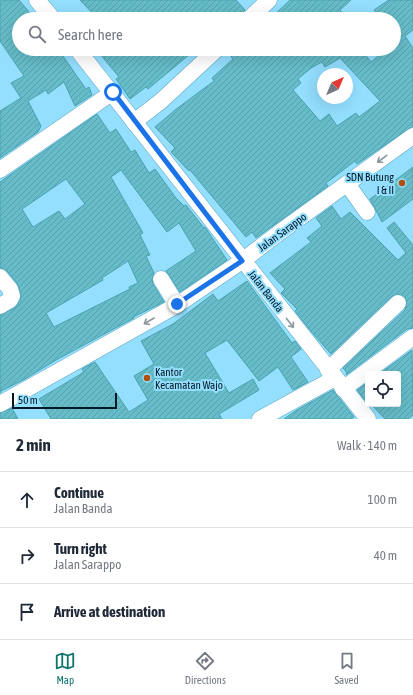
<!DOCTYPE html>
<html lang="en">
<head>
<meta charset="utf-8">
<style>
	body { margin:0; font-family:"Asap Condensed",sans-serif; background:#f2f2f3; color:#1f2937 }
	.controls { position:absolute; right:12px; bottom:12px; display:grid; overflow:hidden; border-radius:4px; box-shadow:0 4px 16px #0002 }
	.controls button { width:36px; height:36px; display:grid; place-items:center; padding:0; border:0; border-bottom:1px solid #e0e1e3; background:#fff; color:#1f2937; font:20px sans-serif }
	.compass { position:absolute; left:317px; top:68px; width:36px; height:36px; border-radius:50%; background:#fff; box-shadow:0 4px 16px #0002; rotate:44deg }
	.scale { position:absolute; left:12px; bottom:10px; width:105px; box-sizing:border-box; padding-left:4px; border:2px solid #001925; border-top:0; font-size:11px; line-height:14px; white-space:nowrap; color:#001925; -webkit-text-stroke:3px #94defe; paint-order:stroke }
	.stop { position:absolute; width:12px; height:12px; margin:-9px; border:3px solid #1a73e8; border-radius:50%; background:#fff }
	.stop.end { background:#1a73e8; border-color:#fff; box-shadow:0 1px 4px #0008 }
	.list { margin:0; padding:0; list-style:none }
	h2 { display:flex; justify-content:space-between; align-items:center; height:52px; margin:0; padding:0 16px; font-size:17px }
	h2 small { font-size:13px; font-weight:400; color:#747a83 }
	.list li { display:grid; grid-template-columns:26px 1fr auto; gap:12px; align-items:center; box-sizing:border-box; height:56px; padding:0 16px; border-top:1px solid #e0e1e3 }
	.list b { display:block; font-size:15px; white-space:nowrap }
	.list p { margin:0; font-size:13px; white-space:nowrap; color:#747a83 }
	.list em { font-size:13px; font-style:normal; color:#747a83 }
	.icon { flex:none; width:22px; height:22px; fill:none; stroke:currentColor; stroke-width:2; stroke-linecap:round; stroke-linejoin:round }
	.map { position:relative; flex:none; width:413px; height:419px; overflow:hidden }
	.search { position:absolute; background:#fff; box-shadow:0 4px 16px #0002; left:12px; right:12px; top:12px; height:44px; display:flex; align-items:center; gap:10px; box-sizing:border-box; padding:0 14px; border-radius:22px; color:#747a83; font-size:15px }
	.sheet { height:220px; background:#fff }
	nav { display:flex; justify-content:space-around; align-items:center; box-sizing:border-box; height:56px; border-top:1px solid #e0e1e3; background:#fff; font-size:11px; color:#747a83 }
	nav a { display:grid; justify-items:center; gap:2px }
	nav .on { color:#0f766e }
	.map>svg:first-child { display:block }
	.building { fill:url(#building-hatch); stroke:#4aa2ae; fill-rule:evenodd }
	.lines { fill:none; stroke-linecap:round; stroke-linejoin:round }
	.minor-casing { stroke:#5ea7c6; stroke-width:17 }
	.minor { stroke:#fff; stroke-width:16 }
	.oneway { stroke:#8c989d }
	.route { stroke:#1a73e8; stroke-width:5 }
	.poi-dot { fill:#b04f0d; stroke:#94defe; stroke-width:1.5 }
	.labels { text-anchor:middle; stroke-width:4; stroke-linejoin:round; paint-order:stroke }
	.poi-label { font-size:11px; fill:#001925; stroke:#94defe; text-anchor:end }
	.street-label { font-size:11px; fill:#001925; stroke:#94defe }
</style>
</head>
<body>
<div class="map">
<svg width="413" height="419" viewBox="0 0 413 419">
	<defs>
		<pattern id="building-hatch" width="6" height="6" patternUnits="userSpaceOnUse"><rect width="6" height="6" fill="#66bdc9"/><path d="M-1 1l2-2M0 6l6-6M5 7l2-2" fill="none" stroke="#57a2ac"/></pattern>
	</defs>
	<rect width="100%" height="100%" fill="#94defe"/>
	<g class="building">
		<polygon points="0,0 19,0 35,19 19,19 19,49 58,49 86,89 89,87 92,95 75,106 64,82 48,94 46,90 28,101 41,126 38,132 0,158 0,111 21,98 11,83 24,76 0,41"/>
		<polygon points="80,0 236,0 245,10 236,19 98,19"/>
		<polygon points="290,0 351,0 340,10 346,19 270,19"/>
		<path d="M389,0H413V30L405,36L413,48V126L357,164L355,161L326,183L328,186L256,238L252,232L246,237L190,170L189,171L171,152L175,148L155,127L175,110L214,81L212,78L233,59L231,57L240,49H361L371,62L386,49H394V19H380L374,10ZM340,58L380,101L359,117L356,113L337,126L329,114L320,121L293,90L301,83L298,79L311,68L322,62L325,67Z"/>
		<polygon points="96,49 196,49 148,89 146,87 130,99 116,79 119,77"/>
		<path d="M97,114L110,133L116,129L131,152L135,150L149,173L155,169L176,198L184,206L186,205L204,228L205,227L227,260L180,292L166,271L196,251L179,223L167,232L121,170L111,177L143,233L140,235L150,255L146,256L154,273L152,279L153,284L164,302L133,317L134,318L56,360L25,379L1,391L0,393V315L15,308L20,300L21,294L17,283L7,271L0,268V182ZM66,179L85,204L65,219L59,211L33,227L22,209ZM128,261L138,283L129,287L130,289L54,327L46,313L103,280L102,278Z"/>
		<polygon points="413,167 413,199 382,222 370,199"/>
		<polygon points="332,206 341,219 350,212 398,260 406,253 387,228 394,222 413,245 413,328 407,329 346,375 347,373 343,368 405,310 407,301 401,294 392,296 331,354 309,329 295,311 297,309 281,293 285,289 270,273 311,242 307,238 322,226 316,218"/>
		<polygon points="247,281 292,343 295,341 301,349 291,357 308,382 293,390 278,367 259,381 227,340 205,353 229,393 253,379 259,390 219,414 222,419 51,419 39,399 84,372 82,369 95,362 129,412 148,400 134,376 154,364 141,341 173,324 213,294 218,301"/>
		<polygon points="412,350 413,415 408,419 385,419 371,404 398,404 398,374 379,374"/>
		<polygon points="368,382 368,404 357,390"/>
		<polygon points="333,390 354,417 351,419 284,419 297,410"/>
		<polygon points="12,408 18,419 0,419 0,413"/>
	</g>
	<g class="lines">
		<g class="minor-casing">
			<g id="minor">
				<polyline points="37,0 53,19"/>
				<polyline points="249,19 269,0"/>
				<polyline points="77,49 368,419"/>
				<polyline points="134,122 161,101 217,49"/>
				<polyline points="0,170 113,92"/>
				<polyline points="348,185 367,212"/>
				<polyline points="0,277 10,289 12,296 10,300 0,306"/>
				<polyline points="161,279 177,305"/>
				<polyline points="328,370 398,303"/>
				<polyline points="343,389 413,337"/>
				<polyline points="0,404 177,305 242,261 280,232 413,136"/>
				<polyline points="260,419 335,378"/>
			</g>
		</g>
		<use href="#minor" class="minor"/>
	</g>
	<defs><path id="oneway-shaft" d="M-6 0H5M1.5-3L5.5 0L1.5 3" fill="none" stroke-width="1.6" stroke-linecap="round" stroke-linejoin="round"/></defs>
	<g class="oneway">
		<use href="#oneway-shaft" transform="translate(382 159) rotate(143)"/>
		<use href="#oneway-shaft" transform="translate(149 321) rotate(150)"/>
		<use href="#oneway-shaft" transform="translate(290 323) rotate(52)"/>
	</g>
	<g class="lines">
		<polyline class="route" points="113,92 242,261 177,304"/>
	</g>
	<g class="poi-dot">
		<circle cx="402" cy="183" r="4"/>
		<circle cx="147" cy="378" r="4"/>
	</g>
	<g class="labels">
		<g class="poi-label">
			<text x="394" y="181">SDN Butung<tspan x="394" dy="13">I &amp; II</tspan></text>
			<text x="155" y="376" text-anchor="start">Kantor<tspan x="155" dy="13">Kecamatan Wajo</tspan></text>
		</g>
		<g class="street-label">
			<text transform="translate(282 232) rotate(-36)" y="4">Jalan Sarappo</text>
			<text transform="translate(266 291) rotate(52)" y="4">Jalan Banda</text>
		</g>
	</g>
</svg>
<div class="controls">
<button><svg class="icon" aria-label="locate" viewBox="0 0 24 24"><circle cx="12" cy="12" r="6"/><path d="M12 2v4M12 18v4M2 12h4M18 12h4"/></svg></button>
</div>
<svg class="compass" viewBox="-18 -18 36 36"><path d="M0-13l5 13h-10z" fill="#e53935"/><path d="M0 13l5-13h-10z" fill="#747a83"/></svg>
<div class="scale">50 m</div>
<div class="stop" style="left:113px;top:92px"></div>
<div class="stop end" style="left:177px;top:304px"></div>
<div class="search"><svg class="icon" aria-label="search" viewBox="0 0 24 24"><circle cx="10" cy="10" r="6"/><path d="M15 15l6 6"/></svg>Search here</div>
</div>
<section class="sheet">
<h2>2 min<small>Walk · 140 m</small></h2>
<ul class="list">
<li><svg class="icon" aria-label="ahead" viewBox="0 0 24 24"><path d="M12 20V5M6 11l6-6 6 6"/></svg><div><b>Continue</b><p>Jalan Banda</p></div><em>100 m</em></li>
<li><svg class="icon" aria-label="right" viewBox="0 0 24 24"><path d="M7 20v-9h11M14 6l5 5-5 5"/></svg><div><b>Turn right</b><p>Jalan Sarappo</p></div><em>40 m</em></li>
<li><svg class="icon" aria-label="arrive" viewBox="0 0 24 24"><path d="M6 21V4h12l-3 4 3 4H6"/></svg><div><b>Arrive at destination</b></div></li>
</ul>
</section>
<nav>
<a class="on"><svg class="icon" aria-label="map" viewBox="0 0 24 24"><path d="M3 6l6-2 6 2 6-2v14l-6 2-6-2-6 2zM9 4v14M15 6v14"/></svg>Map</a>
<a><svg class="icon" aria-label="directions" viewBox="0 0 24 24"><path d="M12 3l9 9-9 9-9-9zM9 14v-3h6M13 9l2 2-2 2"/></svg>Directions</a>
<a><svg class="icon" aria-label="saved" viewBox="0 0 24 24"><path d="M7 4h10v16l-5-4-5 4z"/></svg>Saved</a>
</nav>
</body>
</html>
